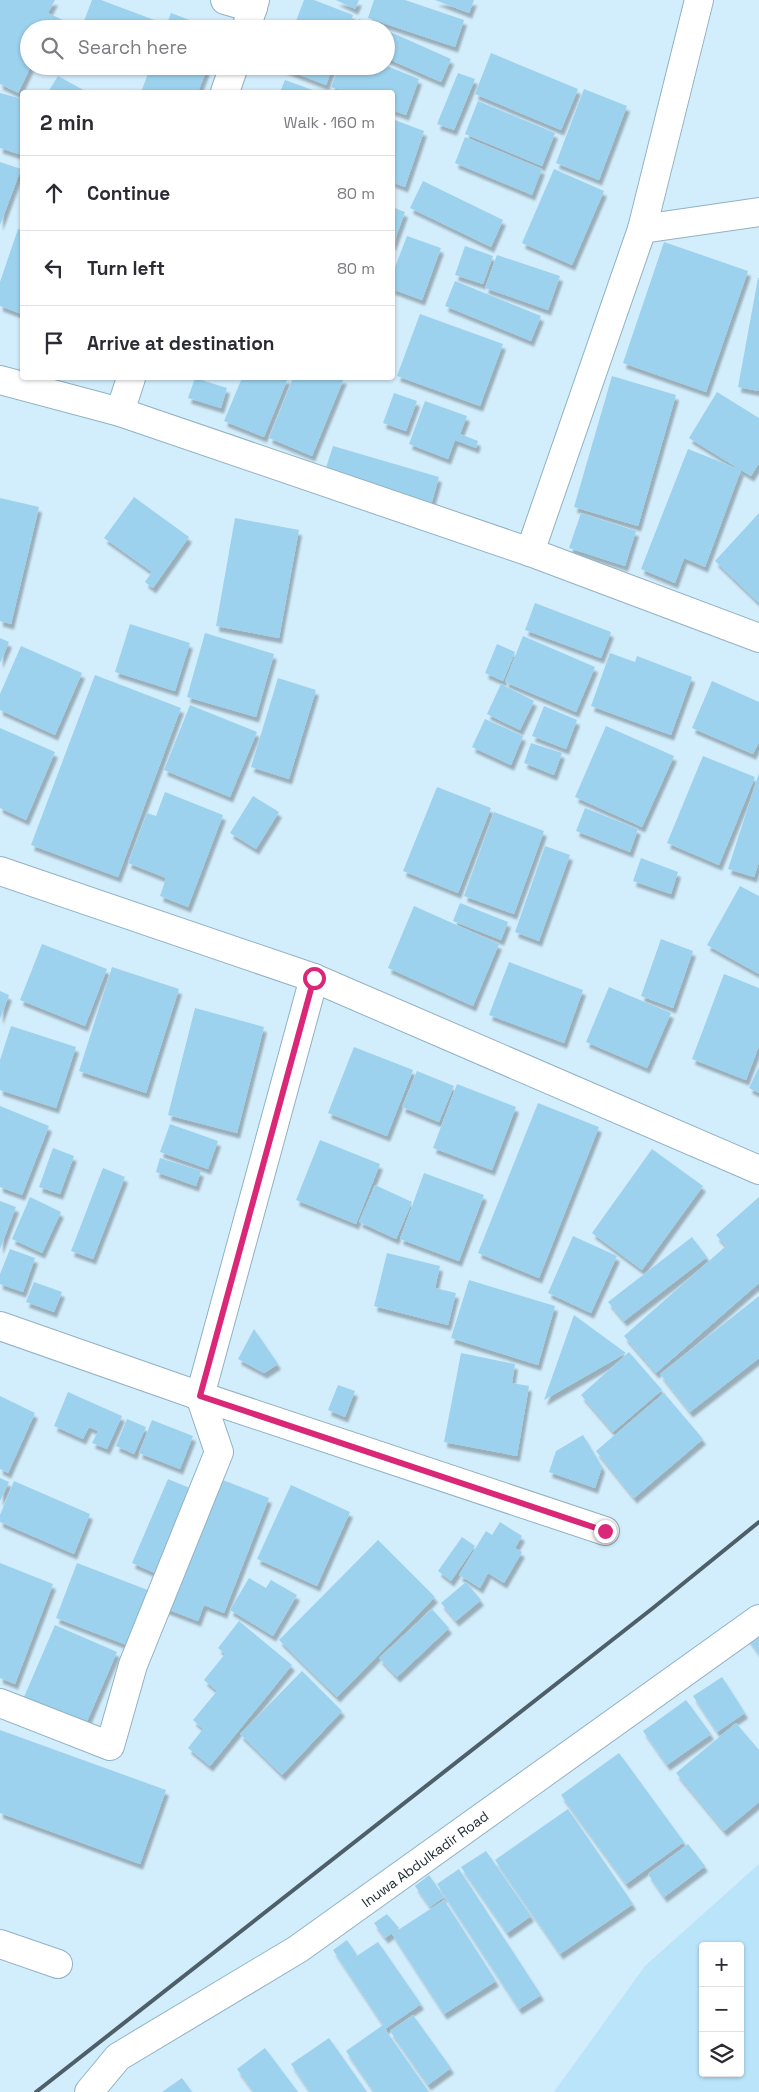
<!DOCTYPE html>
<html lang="en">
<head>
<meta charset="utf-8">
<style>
	body { margin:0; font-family:"Space Grotesk",sans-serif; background:#f2f2f3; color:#2b2b33 }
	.controls { position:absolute; right:15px; bottom:15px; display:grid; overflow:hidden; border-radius:5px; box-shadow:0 1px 4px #0004 }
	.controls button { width:45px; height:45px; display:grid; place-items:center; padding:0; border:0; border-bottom:1px solid #e1e1e2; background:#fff; color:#2b2b33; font:25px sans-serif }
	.stop { position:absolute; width:15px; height:15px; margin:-11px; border:4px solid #db2777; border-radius:50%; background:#fff }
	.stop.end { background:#db2777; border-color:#fff; box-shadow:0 1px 5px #0008 }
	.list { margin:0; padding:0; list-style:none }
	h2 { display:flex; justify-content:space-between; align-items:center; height:65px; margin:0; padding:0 20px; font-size:21px }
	h2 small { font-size:16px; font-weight:400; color:#7c7c81 }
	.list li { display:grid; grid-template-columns:32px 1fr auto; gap:15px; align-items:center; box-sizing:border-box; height:75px; padding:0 20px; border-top:1px solid #e1e1e2 }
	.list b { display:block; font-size:19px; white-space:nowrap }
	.list em { font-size:16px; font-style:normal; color:#7c7c81 }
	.icon { flex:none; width:28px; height:28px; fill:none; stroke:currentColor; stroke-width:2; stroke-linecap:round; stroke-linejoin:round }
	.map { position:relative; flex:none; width:759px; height:2092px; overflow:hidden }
	.search { position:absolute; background:#fff; box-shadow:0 1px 4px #0004; left:20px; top:20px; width:375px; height:55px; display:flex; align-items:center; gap:12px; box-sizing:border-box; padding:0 18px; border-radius:28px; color:#7c7c81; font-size:19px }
	.panel { position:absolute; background:#fff; box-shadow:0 1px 4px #0004; left:20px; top:90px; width:375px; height:290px; border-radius:5px }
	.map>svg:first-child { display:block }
	.built { fill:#bae4fa; fill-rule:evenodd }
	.building { fill:#9cd2ee; filter:url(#shadow) }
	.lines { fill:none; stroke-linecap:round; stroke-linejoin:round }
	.minor-casing { stroke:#91b2c3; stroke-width:30 }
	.major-casing { stroke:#91b2c3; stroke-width:30 }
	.minor { stroke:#fff; stroke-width:28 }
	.major { stroke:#fff; stroke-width:28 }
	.rail { stroke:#4e5f69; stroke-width:4 }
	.route { stroke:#db2777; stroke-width:6 }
	.labels { text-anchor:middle; stroke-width:5; stroke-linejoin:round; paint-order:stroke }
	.street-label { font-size:14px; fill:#1a272e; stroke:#fff }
</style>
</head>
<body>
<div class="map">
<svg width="759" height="2092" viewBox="0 0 759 2092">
	<defs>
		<filter id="shadow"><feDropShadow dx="3" dy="5.5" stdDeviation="1" flood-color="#0004"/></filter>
	</defs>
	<rect width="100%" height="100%" fill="#d2edfc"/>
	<path class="built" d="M759,1864V2092H554L645,1966ZM703,1946H740V2073H703Z"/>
	<g class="building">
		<polygon points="0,0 55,0 48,13 67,22 63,29 29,29 29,66 31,66 18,93 0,84"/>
		<polygon points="92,0 101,0 157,21 154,29 81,29"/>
		<polygon points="304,0 314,0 353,15 348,29 293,29"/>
		<polygon points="336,0 359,0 355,9"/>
		<polygon points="374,0 405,0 464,20 455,47 368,18"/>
		<polygon points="435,0 474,0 469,13"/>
		<polygon points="171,13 213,29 165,29"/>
		<polygon points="359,19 383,29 355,29"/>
		<polygon points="386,30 451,59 441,82 386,58"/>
		<polygon points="491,53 578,89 561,130 475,94"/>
		<polygon points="151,66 208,66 198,92 141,92"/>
		<polygon points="277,66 333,66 326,85"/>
		<polygon points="339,66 387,66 419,79 406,115 392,110 392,92 346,92 331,87"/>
		<polygon points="458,73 475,79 454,130 437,124"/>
		<polygon points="58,76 87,92 48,92"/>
		<polygon points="285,80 318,92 280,92"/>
		<polygon points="584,89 627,106 599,180 556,163"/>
		<polygon points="0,93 22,99 22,155 0,148"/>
		<polygon points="478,101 555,133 542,166 465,134"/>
		<polygon points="392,119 424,131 405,187 392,182"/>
		<polygon points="465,137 542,169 532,195 455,163"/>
		<polygon points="0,162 21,169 0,225"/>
		<polygon points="554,169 604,191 572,265 522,243"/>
		<polygon points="423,181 503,220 491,247 410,208"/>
		<polygon points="392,207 405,212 393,245 392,245"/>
		<polygon points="18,229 22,230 22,314 0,306 0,282"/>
		<polygon points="407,236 441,248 422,300 392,289 392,275"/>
		<polygon points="664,242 748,271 706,392 623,363"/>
		<polygon points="465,246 493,256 483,284 455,275"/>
		<polygon points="497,255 560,276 548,310 485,288"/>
		<polygon points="758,278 759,278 759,391 738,387"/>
		<polygon points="455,281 541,316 531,341 445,306"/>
		<polygon points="420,314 503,344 480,406 397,376"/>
		<polygon points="612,376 676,395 638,526 574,507"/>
		<polygon points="195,378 227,388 221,408 188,398"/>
		<polygon points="242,378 288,378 264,437 224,421"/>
		<polygon points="293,378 344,378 312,456 269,438"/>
		<polygon points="717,392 759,418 759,463 751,476 741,470 705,567 684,558 675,583 641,569 688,449 741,470 689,438"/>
		<polygon points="394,393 417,401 406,431 383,423"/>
		<polygon points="425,401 467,416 460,434 478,441 476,448 455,440 448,459 409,444"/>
		<polygon points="333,446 439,477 431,505 324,474"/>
		<polygon points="134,497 189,537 153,588 145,582 152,572 104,538"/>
		<polygon points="0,498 39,507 11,624 0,621"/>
		<polygon points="581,513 636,531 625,566 569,548"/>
		<polygon points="759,513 759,603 715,561"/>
		<polygon points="235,518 299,530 279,638 216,626"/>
		<polygon points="535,603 611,632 601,658 525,630"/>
		<polygon points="130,624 190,643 175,691 115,672"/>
		<polygon points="205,633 274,654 256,717 187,697"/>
		<polygon points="523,636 595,667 576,712 505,682"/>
		<polygon points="0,638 9,642 0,663"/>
		<polygon points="497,644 515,652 503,681 485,673"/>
		<polygon points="21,646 82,673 55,735 0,710 0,694"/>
		<polygon points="610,653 635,662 637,656 692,677 671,735 591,706"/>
		<polygon points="95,675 181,708 118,877 31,845"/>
		<polygon points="278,678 316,690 289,779 251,767"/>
		<polygon points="712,681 759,702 759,742 753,754 692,728"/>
		<polygon points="501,684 534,701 520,730 487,714"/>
		<polygon points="190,705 257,732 230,797 164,770"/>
		<polygon points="544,706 577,720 566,749 532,736"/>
		<polygon points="485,719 523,736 511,765 472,747"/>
		<polygon points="606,726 674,756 642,827 575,797"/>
		<polygon points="0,728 55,752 26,820 0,808"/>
		<polygon points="531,743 562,753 554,775 524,763"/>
		<polygon points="703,756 755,777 719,865 667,843"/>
		<polygon points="759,773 759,862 754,877 728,869"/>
		<polygon points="437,787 491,808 458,893 403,871"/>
		<polygon points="165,792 223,815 188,907 160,896 166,878 128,863 147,813 156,816"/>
		<polygon points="253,796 279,812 256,849 230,833"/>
		<polygon points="585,808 638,829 630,852 576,831"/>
		<polygon points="494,812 544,831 514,914 464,896"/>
		<polygon points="545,846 570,855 539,941 515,932"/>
		<polygon points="641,858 678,872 671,894 633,881"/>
		<polygon points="740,886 759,896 759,974 707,945"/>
		<polygon points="460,903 508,922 501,940 453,921"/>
		<polygon points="414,906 499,944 473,1006 388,968"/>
		<polygon points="661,939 693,951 673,1008 641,996"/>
		<polygon points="42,944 107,969 85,1026 20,1000"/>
		<polygon points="509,962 583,990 564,1043 489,1015"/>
		<polygon points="112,967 179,989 146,1093 79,1071"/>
		<polygon points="724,974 759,988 759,1046 746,1080 692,1059"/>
		<polygon points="609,987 671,1013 647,1068 586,1042"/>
		<polygon points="0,991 9,995 0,1019"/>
		<polygon points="195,1008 264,1027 237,1133 168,1115"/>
		<polygon points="11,1026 76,1047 56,1108 0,1090 0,1060"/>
		<polygon points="354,1047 413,1070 387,1136 328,1113"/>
		<polygon points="759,1067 759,1093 749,1088"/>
		<polygon points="417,1071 454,1086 439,1122 402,1107"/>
		<polygon points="457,1084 516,1107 492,1170 433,1148"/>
		<polygon points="538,1103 599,1127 539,1278 478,1253"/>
		<polygon points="0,1106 49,1126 22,1195 0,1187"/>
		<polygon points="170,1124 218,1141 208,1169 160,1152"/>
		<polygon points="320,1140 380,1164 356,1224 296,1200"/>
		<polygon points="53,1148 74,1156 60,1194 39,1187"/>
		<polygon points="652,1149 703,1186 642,1270 592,1233"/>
		<polygon points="160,1158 201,1171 196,1186 156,1172"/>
		<polygon points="103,1168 125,1177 93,1259 71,1251"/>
		<polygon points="424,1173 484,1195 459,1261 400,1239"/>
		<polygon points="375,1185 412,1202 396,1239 359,1222"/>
		<polygon points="30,1197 61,1212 42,1253 12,1239"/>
		<polygon points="759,1197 759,1283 656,1373 624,1336 726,1246 716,1235"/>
		<polygon points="0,1201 16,1207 0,1249"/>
		<polygon points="573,1236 617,1256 591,1313 548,1293"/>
		<polygon points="692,1237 707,1257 624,1321 608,1302"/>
		<polygon points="10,1249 35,1258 23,1292 0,1284 0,1274"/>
		<polygon points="387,1253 440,1266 435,1288 456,1293 448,1325 374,1306"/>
		<polygon points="469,1280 555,1306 538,1365 451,1338"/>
		<polygon points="34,1282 62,1292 54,1312 26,1302"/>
		<polygon points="759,1296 759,1358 690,1412 660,1374"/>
		<polygon points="574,1315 626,1353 544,1400"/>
		<polygon points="254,1329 278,1364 264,1373 238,1359"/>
		<polygon points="629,1352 662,1390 613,1432 581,1395"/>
		<polygon points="461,1353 515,1364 512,1383 529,1386 517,1456 444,1442"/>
		<polygon points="338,1385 355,1391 345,1417 328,1410"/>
		<polygon points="68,1392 122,1416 107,1449 92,1443 98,1431 89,1427 83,1439 54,1426"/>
		<polygon points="664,1393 703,1439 634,1498 596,1451"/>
		<polygon points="0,1396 35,1413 8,1473 0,1469"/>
		<polygon points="127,1419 146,1427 134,1454 116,1446"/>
		<polygon points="152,1420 193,1436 180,1469 139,1453"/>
		<polygon points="583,1435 602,1467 595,1488 549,1472 556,1451"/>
		<polygon points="215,1477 269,1498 224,1613 204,1605 198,1621 164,1608"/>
		<polygon points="0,1478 9,1482 0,1501"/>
		<polygon points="168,1479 197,1491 162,1576 132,1563"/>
		<polygon points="14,1481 90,1514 74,1554 0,1522 0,1515"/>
		<polygon points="291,1485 350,1512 317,1586 257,1559"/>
		<polygon points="500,1522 522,1536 515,1548 522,1552 504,1583 488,1573 480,1588 459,1575 486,1531 492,1535"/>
		<polygon points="462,1537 475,1546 451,1581 438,1571"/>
		<polygon points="378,1540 435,1597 337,1697 279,1640"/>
		<polygon points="0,1563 53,1584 15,1684 0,1678"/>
		<polygon points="77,1563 153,1592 132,1647 56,1618"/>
		<polygon points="249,1578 266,1588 271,1580 297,1595 273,1636 230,1610"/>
		<polygon points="466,1582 481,1600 456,1621 441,1603"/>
		<polygon points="432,1609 449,1628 397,1677 379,1658"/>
		<polygon points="239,1621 292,1665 210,1766 188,1748 203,1729 193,1720 217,1691 204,1680 225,1654 218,1648"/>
		<polygon points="55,1625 117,1652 86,1724 24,1697"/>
		<polygon points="759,1627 759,1654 746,1636"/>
		<polygon points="302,1671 342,1711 282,1775 240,1734"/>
		<polygon points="722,1677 745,1713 717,1732 693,1696"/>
		<polygon points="686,1700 711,1734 667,1765 643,1731"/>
		<polygon points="736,1723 759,1750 759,1802 724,1831 676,1773"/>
		<polygon points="0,1730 166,1790 140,1864 0,1813"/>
		<polygon points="619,1753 684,1842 626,1884 561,1795"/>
		<polygon points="568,1809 633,1904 560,1954 495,1860"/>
		<polygon points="688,1844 705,1866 664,1897 648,1874"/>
		<polygon points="486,1851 531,1916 507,1933 461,1867"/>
		<polygon points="459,1869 541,1995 519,2009 437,1884"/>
		<polygon points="429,1875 444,1897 430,1907 415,1886"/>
		<polygon points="444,1900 496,1981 444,2014 392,1934"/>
		<polygon points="387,1914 399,1928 385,1938 374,1923"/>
		<polygon points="347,1940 357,1955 343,1965 333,1950"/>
		<polygon points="378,1942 421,2004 385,2029 429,2092 374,2092 346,2051 383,2025 343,1965"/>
		<polygon points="413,2015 451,2068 428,2085 390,2031"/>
		<polygon points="329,2038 367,2092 310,2092 291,2064"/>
		<polygon points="265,2048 298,2092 254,2092 237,2069"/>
		<polygon points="182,2078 192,2092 162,2092"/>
	</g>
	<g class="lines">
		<g class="minor-casing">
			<g id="minor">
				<polyline points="225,0 253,8"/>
				<polyline points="246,29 255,0"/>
				<polyline points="225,92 234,66"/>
				<polyline points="642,229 759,212"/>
				<polyline points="0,380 120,412 530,552 759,638"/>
				<polyline points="120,412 131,378"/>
				<polyline points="530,552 642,229 699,0"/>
				<polyline points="0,871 314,978 200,1396 219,1452 133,1665 110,1746 0,1703"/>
				<polyline points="0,1326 200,1396 605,1531"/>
				<polyline points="0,1944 58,1964"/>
				<polyline points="89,2092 118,2057 298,1949 759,1619"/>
			</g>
		</g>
		<g class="major-casing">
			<polyline id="major" points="314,978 759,1170"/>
		</g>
		<use href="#minor" class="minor"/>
		<use href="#major" class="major"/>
		<polyline class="rail" points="36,2092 653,1608 759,1522"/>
	</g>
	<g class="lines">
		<polyline class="route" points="314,978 200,1396 605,1531"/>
	</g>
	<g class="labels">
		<g class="street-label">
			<text transform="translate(425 1859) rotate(-36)" y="5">Inuwa Abdulkadir Road</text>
		</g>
	</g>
</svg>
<div class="controls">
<button>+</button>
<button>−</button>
<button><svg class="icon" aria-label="layers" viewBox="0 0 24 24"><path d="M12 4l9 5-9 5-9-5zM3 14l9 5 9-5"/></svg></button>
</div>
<div class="stop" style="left:314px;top:978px"></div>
<div class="stop end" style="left:605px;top:1531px"></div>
<div class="search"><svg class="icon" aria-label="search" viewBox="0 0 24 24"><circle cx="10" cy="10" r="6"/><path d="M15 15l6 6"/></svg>Search here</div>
<section class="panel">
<h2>2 min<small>Walk · 160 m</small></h2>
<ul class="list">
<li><svg class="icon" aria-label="ahead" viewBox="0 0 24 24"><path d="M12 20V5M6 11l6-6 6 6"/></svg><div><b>Continue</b></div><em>80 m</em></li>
<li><svg class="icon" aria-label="left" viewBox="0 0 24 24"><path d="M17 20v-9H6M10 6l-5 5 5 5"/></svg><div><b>Turn left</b></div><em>80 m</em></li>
<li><svg class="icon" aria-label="arrive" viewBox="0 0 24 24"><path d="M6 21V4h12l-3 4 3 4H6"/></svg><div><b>Arrive at destination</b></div></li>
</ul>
</section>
</div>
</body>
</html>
